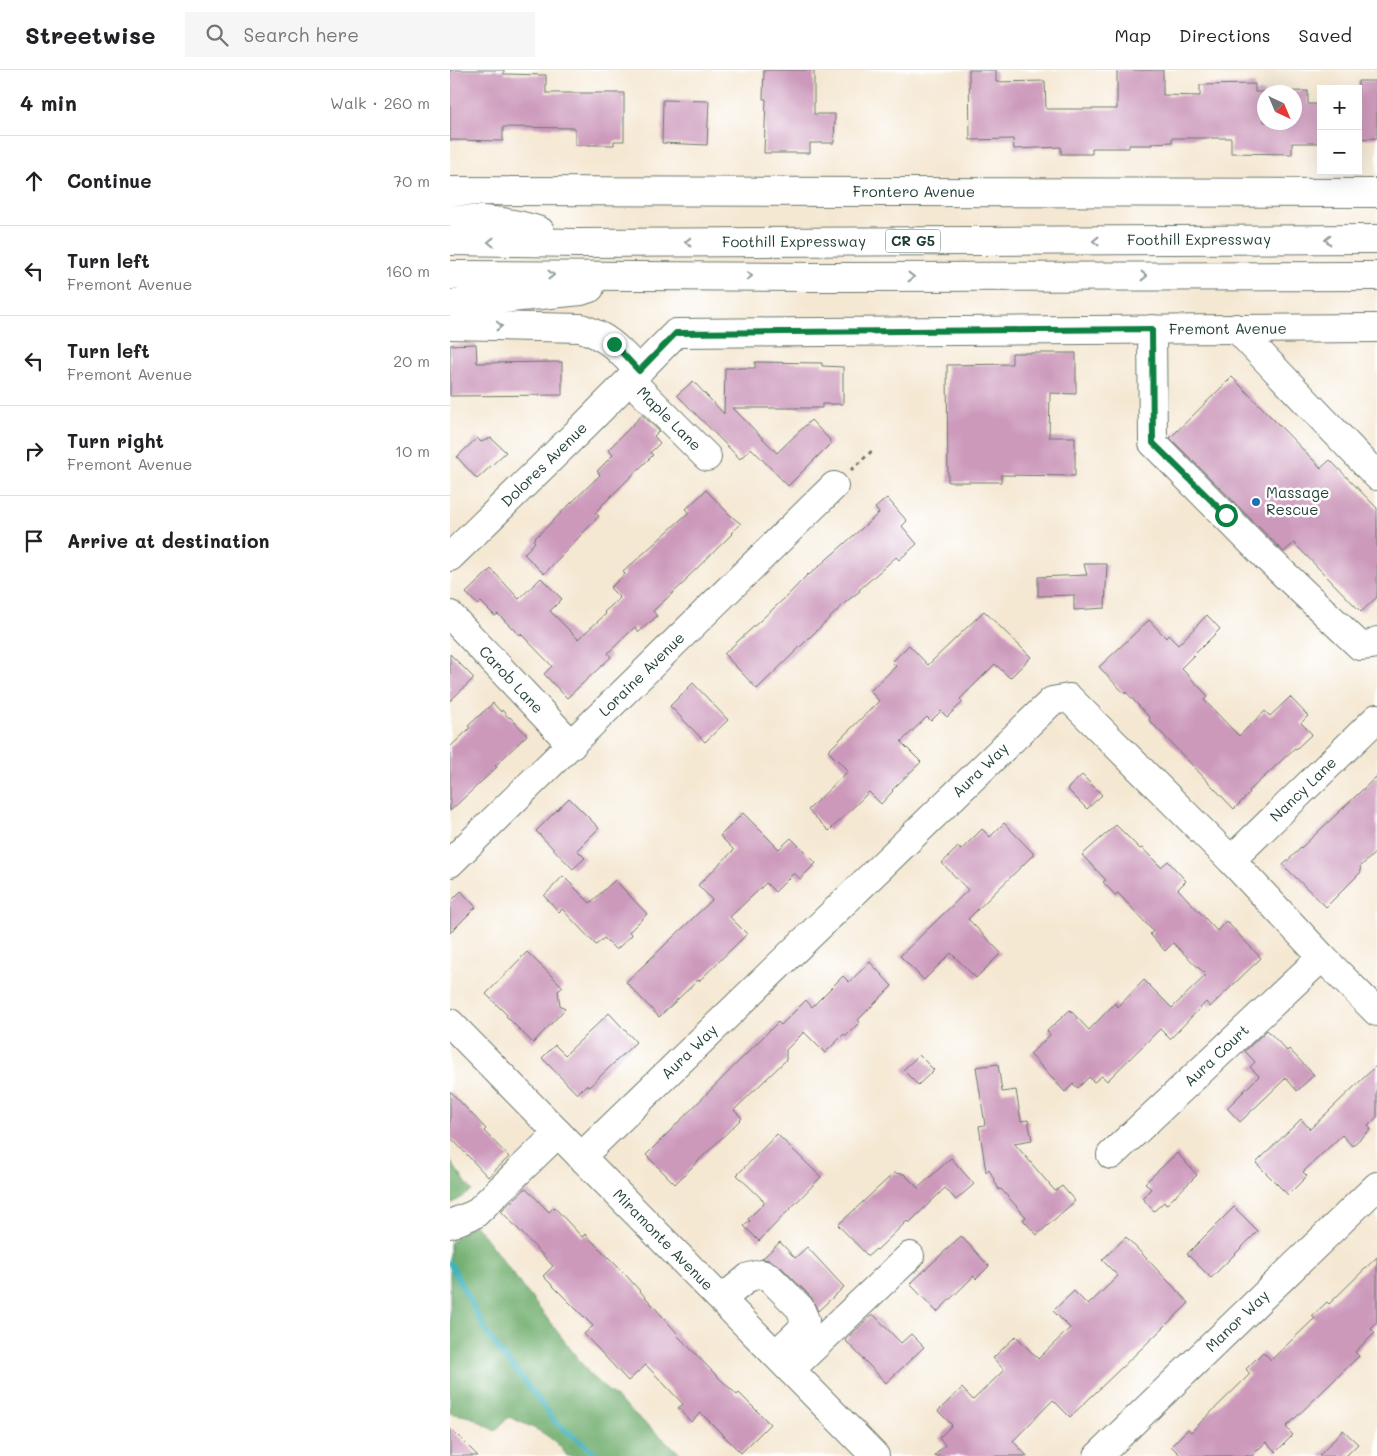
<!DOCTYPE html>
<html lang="en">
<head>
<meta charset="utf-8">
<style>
	body { margin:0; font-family:Mali,sans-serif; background:#f6f6f6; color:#202124 }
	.controls { position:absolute; right:15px; top:15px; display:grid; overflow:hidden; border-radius:0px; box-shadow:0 5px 20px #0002 }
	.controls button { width:45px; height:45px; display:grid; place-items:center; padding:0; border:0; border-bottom:1px solid #e0e0e0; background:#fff; color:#202124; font:25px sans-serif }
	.compass { position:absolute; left:807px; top:15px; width:45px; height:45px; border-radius:50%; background:#fff; box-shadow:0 5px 20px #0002; rotate:136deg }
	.stop { position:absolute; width:15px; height:15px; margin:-11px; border:4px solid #0b8043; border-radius:50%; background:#fff }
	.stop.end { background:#0b8043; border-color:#fff; box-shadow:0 1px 5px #0008 }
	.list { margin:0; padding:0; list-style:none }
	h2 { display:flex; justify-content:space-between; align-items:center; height:65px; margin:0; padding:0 20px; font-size:21px }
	h2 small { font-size:16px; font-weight:400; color:#757577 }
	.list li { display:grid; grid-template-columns:32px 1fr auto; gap:15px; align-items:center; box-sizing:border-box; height:90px; padding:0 20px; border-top:1px solid #e0e0e0 }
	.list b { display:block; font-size:19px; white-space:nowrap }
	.list p { margin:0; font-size:16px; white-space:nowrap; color:#757577 }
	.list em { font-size:16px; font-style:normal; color:#757577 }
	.icon { flex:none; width:28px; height:28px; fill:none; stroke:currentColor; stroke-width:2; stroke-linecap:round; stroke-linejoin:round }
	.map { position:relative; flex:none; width:927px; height:1386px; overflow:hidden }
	header { display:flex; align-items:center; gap:30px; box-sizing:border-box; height:70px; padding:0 25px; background:#fff; border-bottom:1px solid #e0e0e0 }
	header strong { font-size:24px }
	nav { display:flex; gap:28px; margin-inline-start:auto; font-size:18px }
	.search { width:350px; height:45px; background:#f6f6f6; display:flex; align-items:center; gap:12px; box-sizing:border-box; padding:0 18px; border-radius:0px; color:#757577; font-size:19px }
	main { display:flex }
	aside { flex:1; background:#fff }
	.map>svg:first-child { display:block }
	.forest { fill:#72af6f; stroke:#487652 }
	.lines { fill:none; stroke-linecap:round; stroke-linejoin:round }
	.stream { stroke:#42b2b9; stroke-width:6 }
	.building { fill:#c9b; fill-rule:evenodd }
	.minor-casing { stroke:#6a796c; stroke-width:30 }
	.highway-casing { stroke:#6a796c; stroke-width:30 }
	.path { stroke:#6a796c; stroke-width:3; stroke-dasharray:4 4; stroke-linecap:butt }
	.minor { stroke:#fff; stroke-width:28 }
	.highway { stroke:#fff; stroke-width:28 }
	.oneway { stroke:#8f9e9a }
	.route { stroke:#0b8043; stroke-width:6 }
	.poi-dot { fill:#1f6fb2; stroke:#fff; stroke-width:2 }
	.labels { text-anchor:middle; stroke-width:5; stroke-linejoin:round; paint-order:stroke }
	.shield { fill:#fff; stroke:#627771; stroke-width:1 }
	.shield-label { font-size:14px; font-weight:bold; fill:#1f3d34 }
	.street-label { font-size:15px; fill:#1f3d34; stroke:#fff }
	.poi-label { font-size:15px; fill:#1f3d34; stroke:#fff; text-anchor:start }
</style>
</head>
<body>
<header>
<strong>Streetwise</strong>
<div class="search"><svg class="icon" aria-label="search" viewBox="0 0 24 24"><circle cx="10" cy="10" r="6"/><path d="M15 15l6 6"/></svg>Search here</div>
<nav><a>Map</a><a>Directions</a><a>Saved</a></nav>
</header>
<main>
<aside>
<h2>4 min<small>Walk · 260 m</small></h2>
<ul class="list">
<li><svg class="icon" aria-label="ahead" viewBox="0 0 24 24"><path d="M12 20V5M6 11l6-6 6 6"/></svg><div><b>Continue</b></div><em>70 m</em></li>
<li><svg class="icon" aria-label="left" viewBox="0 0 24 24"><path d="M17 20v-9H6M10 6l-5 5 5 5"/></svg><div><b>Turn left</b><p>Fremont Avenue</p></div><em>160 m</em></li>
<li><svg class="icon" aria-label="left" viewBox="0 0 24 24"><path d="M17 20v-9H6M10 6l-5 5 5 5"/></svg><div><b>Turn left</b><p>Fremont Avenue</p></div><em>20 m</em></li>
<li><svg class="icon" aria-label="right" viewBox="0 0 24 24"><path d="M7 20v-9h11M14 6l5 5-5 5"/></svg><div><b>Turn right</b><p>Fremont Avenue</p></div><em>10 m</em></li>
<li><svg class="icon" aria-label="arrive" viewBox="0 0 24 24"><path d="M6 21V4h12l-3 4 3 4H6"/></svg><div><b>Arrive at destination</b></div></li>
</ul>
</aside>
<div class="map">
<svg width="927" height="1386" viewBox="0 0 927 1386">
	<rect width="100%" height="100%" fill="#fff"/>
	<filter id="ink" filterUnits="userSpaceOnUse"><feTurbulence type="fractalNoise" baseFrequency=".02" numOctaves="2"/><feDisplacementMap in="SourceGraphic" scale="10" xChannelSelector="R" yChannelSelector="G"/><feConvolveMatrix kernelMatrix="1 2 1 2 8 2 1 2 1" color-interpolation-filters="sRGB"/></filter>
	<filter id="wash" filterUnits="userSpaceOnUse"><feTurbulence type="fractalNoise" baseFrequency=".0096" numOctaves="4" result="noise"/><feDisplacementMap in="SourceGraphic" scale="20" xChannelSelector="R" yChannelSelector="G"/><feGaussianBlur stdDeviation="1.12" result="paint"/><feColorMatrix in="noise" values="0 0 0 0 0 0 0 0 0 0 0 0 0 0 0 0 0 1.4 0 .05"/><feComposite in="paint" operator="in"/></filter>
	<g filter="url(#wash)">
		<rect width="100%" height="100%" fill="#f5e8d3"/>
		<g class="forest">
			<polygon points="0,1091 22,1121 0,1135"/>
			<path d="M24,1153L142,1307L233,1386H117C103,1364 81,1357 59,1347L45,1361L21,1347L0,1343V1173Z"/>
		</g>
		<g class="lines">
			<polyline class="stream" points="0,1193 38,1265 52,1285 69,1304 105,1352 149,1386"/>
		</g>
		<g id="blocks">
			<g class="building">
				<polygon points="0,0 54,0 54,4 96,5 96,23 174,23 174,71 164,71 164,75 125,75 125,58 53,57 53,71 0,70"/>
				<polygon points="314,0 364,0 364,44 385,44 384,73 360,73 360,83 314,83 316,29 313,29"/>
				<path d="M519,0H546V12L595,11L596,39H667V0H713V25L750,26V15L805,14V22L858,21V34H871V73H842V84L781,83V68H722V72L702,73V75H679V78H642V84H611V77L564,79L563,69L520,70ZM814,22H844V52H814Z"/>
				<polygon points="908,11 927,11 927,68 908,69"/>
				<polygon points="213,30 259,31 257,75 212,73"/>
				<polygon points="26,274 27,293 112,292 112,325 0,326 0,275"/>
				<polygon points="562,283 626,283 626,324 600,323 599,367 625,367 625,406 551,405 551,412 498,412 497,295 562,294"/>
				<polygon points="305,292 372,293 372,296 393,297 393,334 372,334 372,338 283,338 327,383 361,350 380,370 379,371 381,373 338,416 301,378 290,389 227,325 243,311 274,344 275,298 305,298"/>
				<polygon points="782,307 871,398 880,390 927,438 927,527 911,542 844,473 834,482 720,368"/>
				<polygon points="192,345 209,361 204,366 210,373 200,383 203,385 152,435 145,443 149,446 94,504 74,484 85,472 83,470 150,405 147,401 163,385 158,380"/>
				<polygon points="27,368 31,372 41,368 56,382 27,409 7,387"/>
				<polygon points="256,420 279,444 291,454 281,463 282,464 236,509 237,510 203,541 207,546 189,562 185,557 158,583 161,587 117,628 94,604 102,596 71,564 69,565 48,544 45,546 31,532 28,535 16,523 41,499 69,529 91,508 112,529 100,541 128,569 156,544 154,542 170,528 160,518 175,504 173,502 239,442 236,439"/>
				<polygon points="437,428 457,451 452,456 467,474 449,490 446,487 409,520 410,521 397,531 307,619 274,584 337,526 358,504 359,505 429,443 425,438"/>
				<polygon points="634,494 657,494 655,538 624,540 624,525 588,526 588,507 637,505"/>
				<polygon points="534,541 581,587 560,608 545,594 510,629 513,632 497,647 491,641 481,651 477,647 451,672 471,692 442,720 443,721 431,734 419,722 379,761 358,740 398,701 378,681 429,631 420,621 446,596 442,592 459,575 478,595"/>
				<polygon points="757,545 770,559 731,598 758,626 754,630 789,666 815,641 820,646 840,627 858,646 851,653 862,664 846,679 845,678 799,721 800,723 784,739 699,650 700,648 676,622 675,624 649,597 699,550 716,568 718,565 728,575"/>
				<polygon points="0,584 24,608 0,631"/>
				<polygon points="243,613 278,650 255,672 220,636"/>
				<polygon points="43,633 51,642 52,640 59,648 60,647 77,665 45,696 47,697 0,741 0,677 20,658 18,656"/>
				<polygon points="632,705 652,725 637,739 617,719"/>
				<polygon points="927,706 927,781 910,797 911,802 876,837 833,795"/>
				<polygon points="119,728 149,758 127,780 135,788 123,799 86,761"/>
				<polygon points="293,743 329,779 341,768 366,793 350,809 344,803 325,822 316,813 280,847 297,864 249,911 248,910 209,947 176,912 262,830 248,815 284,780 270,766"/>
				<polygon points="554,753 584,784 518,849 551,883 526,908 501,883 474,910 450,886 518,820 492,793 508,777 511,780 532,759 540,767"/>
				<polygon points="666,755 690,779 692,778 711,797 718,791 736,811 728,819 767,861 776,851 811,888 760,937 756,932 720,969 710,959 657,1011 652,1006 644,1012 639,1007 628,1018 623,1014 615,1022 580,984 600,965 597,961 620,940 639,960 665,933 668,937 694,910 722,938 756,905 723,873 715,881 700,864 703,861 668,823 665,825 653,812 656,810 632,785"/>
				<polygon points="113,806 140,833 165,810 197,844 179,862 182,865 166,880 154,868 146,875 112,839 109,842 94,826"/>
				<polygon points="11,821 26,837 0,863 0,832"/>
				<polygon points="77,882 113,917 108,921 110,935 115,939 83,973 56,946 57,945 36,924"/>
				<polygon points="420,892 442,916 408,950 410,952 396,966 394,964 375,983 354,962 336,980 336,990 284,1040 292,1048 225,1114 196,1085 328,952 331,955 356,930 362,937 393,906 399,912"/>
				<polygon points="159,943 186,972 139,1017 136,1015 127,1024 92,988 105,975 115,985"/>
				<polygon points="817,960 837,981 839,979 864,1005 847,1021 836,1008 790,1052 777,1038 809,1006 800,997 805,992 795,981"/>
				<polygon points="469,985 484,1000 468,1015 453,1000"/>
				<polygon points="548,994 552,1022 566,1020 571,1051 578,1050 582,1070 564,1073 605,1121 612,1116 625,1131 587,1165 573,1150 576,1147 551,1119 549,1120 539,1099 536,1102 529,1056 535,1055 526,997"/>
				<polygon points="927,995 927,1047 918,1056 921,1059 902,1076 892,1065 853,1102 857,1106 838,1125 806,1093 851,1049 860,1059"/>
				<polygon points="0,1021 36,1059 34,1061 59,1087 38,1107 0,1067"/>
				<polygon points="327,1064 371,1107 309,1171 294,1156 300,1151 298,1149 315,1132 287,1105"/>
				<polygon points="727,1083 747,1105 716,1135 714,1132 704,1141 692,1128 701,1119 695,1113"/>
				<polygon points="501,1088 524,1114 506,1130 495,1118 459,1153 457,1151 427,1180 426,1179 418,1186 388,1155 444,1103 454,1104 468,1118"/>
				<polygon points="76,1118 99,1142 104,1137 132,1167 135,1164 174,1203 228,1264 227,1265 264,1303 287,1325 289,1323 320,1354 291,1383 251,1343 241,1352 228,1338 233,1334 196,1295 178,1311 134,1264 143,1256 93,1206 103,1196 51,1141"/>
				<polygon points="784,1137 808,1161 761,1208 737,1184"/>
				<polygon points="511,1166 539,1196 526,1209 524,1206 487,1242 460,1214"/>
				<polygon points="676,1167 739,1233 620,1347 603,1330 563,1371 577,1386 484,1386 495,1375 489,1368 502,1355 488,1341 512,1318 523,1330 554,1300 543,1288 566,1266 588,1289 620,1258 603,1241 624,1221 638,1235 668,1206 652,1190"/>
				<polygon points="330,1172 345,1188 357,1177 394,1217 368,1241 361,1227 331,1197 319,1190 312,1189"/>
				<polygon points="927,1187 927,1253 921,1259 925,1263 905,1282 909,1286 836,1357 843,1365 826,1382 816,1372 802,1386 731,1386 721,1376 738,1359 741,1362 800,1304 796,1299 813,1282 821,1290 865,1248 862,1246 877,1232 879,1234"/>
				<polygon points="423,1244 451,1273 461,1264 474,1277 436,1313 395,1270"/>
				<polygon points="0,1358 28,1386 0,1386"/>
				<polygon points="893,1360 908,1374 896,1386 869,1386"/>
			</g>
		</g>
	</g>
	<g filter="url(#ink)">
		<use href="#blocks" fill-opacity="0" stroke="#6a796c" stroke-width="1"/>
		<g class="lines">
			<g class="minor-casing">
				<g id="minor">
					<path id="s1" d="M0,121L927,123"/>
					<path d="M0,255L131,258C160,268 168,279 189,301"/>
					<polyline points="786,258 927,406"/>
					<polyline points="702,259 703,373 815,486 910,576 921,575 927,571"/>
					<path id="s2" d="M180,310L257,387"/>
					<path id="s3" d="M0,487L135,355L226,263L927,258"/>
					<path id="s4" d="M0,545L122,675"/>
					<path id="s5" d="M781,790L927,648"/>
					<path id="s6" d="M0,793L384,416"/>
					<path id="s7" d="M0,953L425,1386"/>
					<path id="s8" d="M661,1085L872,887"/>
					<path id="s9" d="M131,1087L602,631L619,628L781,790L872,887L927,942"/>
					<polyline points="0,1154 25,1144 108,1063"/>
					<polyline points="272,1229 299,1207 312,1204 320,1208 350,1238 355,1250 351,1260 326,1284"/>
					<polyline points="341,1299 460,1186"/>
					<path id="s10" d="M648,1386L927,1116"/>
				</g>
			</g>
			<g class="highway-casing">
				<g id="highway">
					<path d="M0,149C31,149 60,151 90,161"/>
					<path id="s11" d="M0,171L127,173L927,169"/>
					<polyline points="0,205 374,207 927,206"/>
					<polyline points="0,234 131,221 140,218"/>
				</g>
			</g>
			<polyline class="path" points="401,400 423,380"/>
			<use href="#minor" class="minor"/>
			<use href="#highway" class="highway"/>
		</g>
		<defs><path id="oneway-chevron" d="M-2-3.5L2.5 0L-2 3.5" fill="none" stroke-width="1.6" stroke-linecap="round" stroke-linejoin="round" transform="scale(1.25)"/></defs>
		<g class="oneway">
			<use href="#oneway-chevron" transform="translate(878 170) rotate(180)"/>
			<use href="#oneway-chevron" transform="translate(646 171) rotate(180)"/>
			<use href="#oneway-chevron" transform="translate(41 172) rotate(-179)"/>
			<use href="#oneway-chevron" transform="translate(238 172) rotate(180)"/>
			<use href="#oneway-chevron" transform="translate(101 205)"/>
			<use href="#oneway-chevron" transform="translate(299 206) rotate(1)"/>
			<use href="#oneway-chevron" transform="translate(694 206)"/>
			<use href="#oneway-chevron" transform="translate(461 207)"/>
			<use href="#oneway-chevron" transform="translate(49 256) rotate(1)"/>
		</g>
	</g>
	<g class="lines" filter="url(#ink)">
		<polyline class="route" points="164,274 189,301 226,263 702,259 703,373 776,445"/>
	</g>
	<circle class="poi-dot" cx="806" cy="432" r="5"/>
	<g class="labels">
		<rect class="shield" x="435.5" y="159.5" width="55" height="23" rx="4"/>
		<g class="shield-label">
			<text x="463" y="176">CR G5</text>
		</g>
		<g class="street-label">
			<text dy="5" stroke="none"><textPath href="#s1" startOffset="464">Frontero Avenue</textPath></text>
			<text dy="5" stroke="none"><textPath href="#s11" startOffset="749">Foothill Expressway</textPath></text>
			<text dy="5" stroke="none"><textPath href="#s11" startOffset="344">Foothill Expressway</textPath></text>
			<text dy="5" stroke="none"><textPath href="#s3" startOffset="870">Fremont Avenue</textPath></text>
			<text dy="5" stroke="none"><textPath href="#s2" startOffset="55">Maple Lane</textPath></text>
			<text dy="5" stroke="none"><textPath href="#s3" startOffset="132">Dolores Avenue</textPath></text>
			<text dy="5" stroke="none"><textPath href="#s6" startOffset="269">Loraine Avenue</textPath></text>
			<text dy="5" stroke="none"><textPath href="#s4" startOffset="89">Carob Lane</textPath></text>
			<text dy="5" stroke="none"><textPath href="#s9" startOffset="556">Aura Way</textPath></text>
			<text dy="5" stroke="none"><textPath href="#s5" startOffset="101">Nancy Lane</textPath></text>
			<text dy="5" stroke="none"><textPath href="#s9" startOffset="151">Aura Way</textPath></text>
			<text dy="5" stroke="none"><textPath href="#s8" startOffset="145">Aura Court</textPath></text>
			<text dy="5" stroke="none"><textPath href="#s7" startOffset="304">Miramonte Avenue</textPath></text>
			<text dy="5" stroke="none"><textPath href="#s10" startOffset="194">Manor Way</textPath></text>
		</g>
		<g class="poi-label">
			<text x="816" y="428">Massage<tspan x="816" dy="17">Rescue</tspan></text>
		</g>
	</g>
</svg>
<div class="controls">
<button>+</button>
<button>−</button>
</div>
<svg class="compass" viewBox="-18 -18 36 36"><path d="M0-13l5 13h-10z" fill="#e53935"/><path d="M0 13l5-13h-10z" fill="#757577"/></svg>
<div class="stop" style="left:776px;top:445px"></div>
<div class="stop end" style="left:164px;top:274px"></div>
</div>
</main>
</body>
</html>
